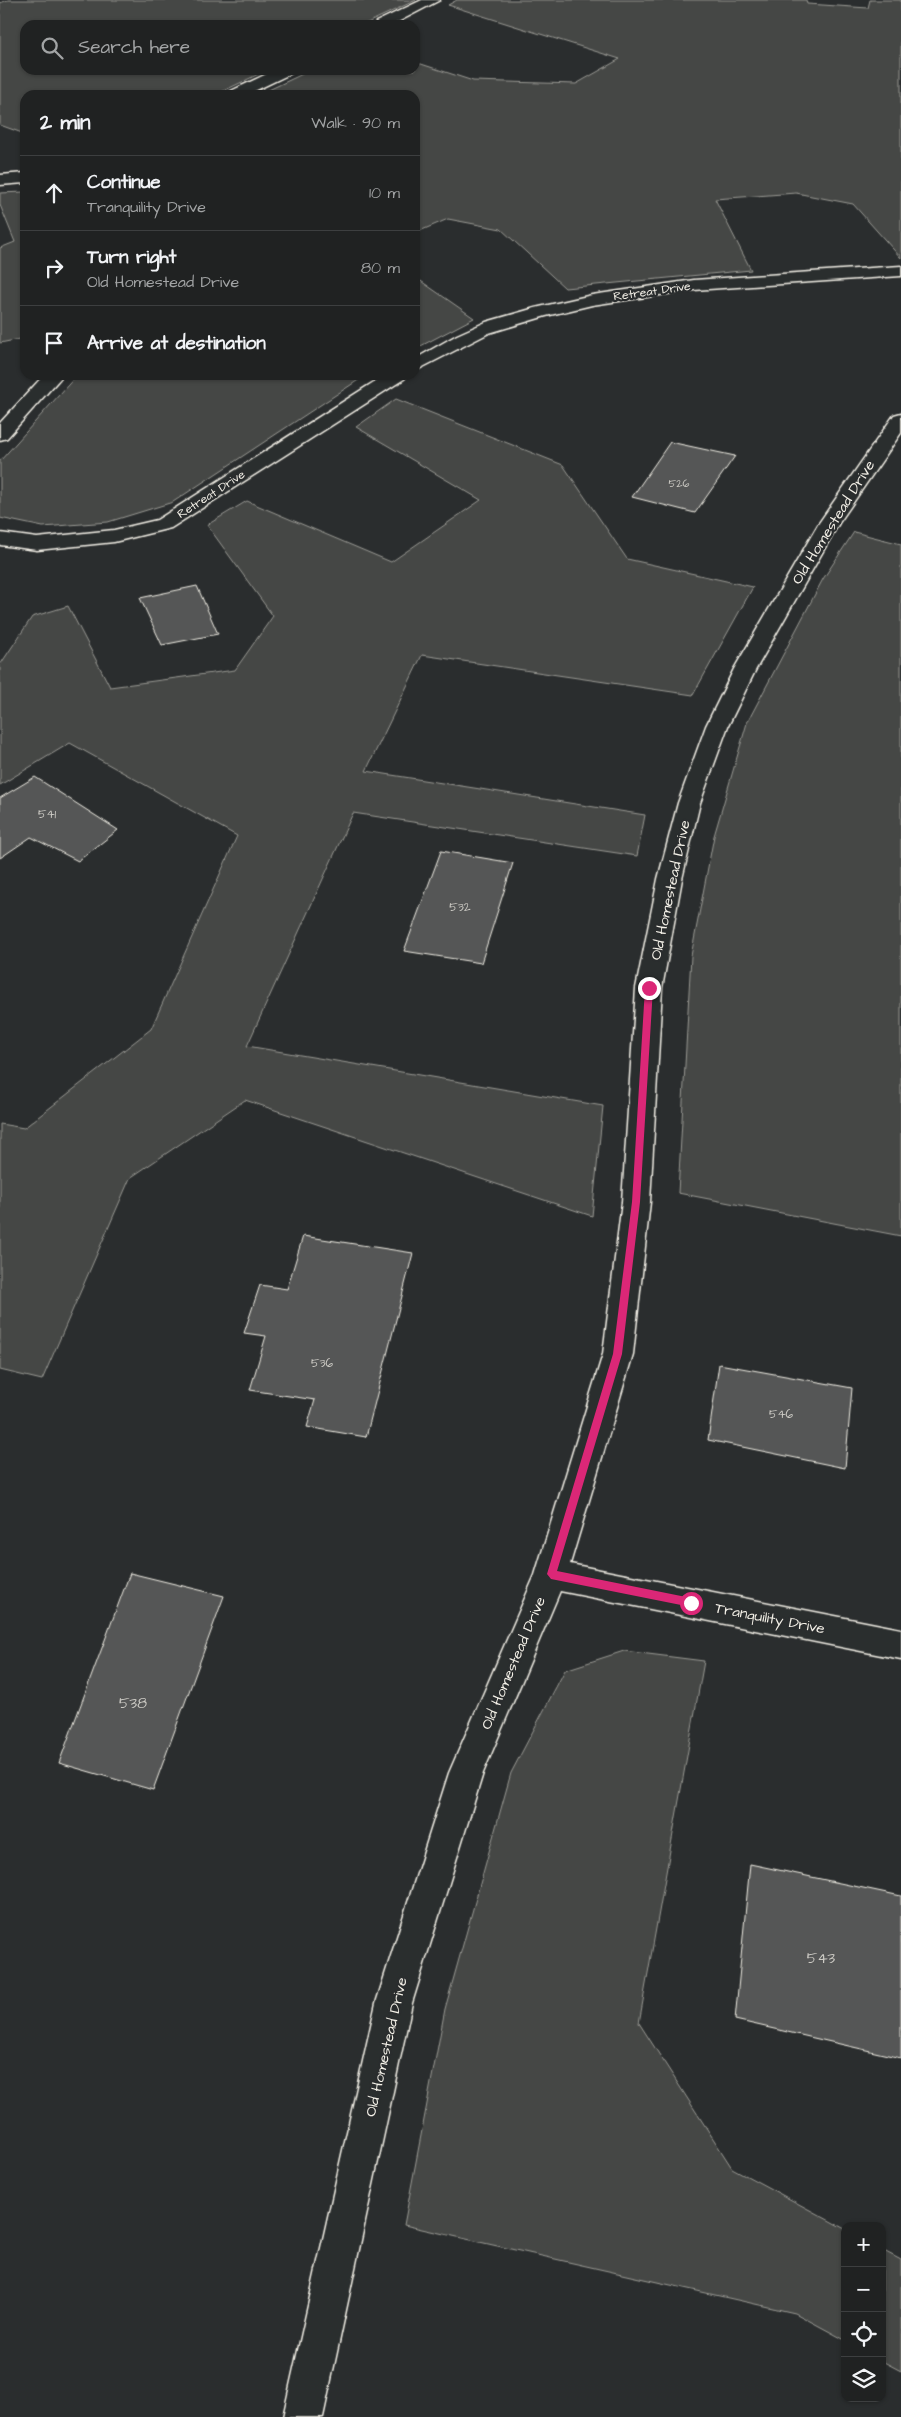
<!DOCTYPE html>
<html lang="en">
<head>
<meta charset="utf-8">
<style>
	body { margin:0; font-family:"Architects Daughter",sans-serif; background:#2d2f2f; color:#f1f3f6 }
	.controls { position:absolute; right:15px; bottom:15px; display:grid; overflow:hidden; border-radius:10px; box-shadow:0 1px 4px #0004 }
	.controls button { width:45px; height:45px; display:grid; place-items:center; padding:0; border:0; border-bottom:1px solid #3d3f40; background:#202222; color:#f1f3f6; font:25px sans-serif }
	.stop { position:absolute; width:15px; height:15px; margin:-11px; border:4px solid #db2777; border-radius:50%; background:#fff }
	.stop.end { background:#db2777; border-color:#fff; box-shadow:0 1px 5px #0008 }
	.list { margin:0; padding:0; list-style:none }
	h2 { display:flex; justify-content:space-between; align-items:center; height:65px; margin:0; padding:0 20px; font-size:21px }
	h2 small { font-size:16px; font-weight:400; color:#a2a4a5 }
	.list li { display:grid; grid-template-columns:32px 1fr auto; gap:15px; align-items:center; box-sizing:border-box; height:75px; padding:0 20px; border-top:1px solid #3d3f40 }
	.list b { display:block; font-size:19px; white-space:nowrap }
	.list p { margin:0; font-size:16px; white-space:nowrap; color:#a2a4a5 }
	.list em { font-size:16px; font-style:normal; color:#a2a4a5 }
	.icon { flex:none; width:28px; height:28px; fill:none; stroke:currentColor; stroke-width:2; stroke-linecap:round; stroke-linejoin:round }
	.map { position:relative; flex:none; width:901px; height:2417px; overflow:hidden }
	.search { position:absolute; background:#202222; box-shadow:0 1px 4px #0004; left:20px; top:20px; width:400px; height:55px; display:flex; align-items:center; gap:12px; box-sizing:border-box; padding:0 18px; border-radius:15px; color:#a2a4a5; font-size:19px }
	.panel { position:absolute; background:#202222; box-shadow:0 1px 4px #0004; left:20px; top:90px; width:400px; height:290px; border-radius:15px }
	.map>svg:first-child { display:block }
	.green { fill:#444645; stroke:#9c9c96 }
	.building { fill:#555756; stroke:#f4f1e8 }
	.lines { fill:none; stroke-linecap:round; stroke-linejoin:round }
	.street-casing { stroke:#f4f1e8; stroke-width:3 }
	.street { fill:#2a2d2e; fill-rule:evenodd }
	.route { fill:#db2777 }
	.labels { text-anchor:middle; stroke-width:4.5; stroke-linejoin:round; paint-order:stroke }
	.far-number-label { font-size:11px; fill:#cccac4 }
	.far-street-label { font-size:12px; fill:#f4f1e8; stroke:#2a2d2e }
	.number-label { font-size:12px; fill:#cccac4 }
	.street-label { font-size:15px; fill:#f4f1e8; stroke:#2a2d2e }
	.near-number-label { font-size:15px; fill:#cccac4 }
</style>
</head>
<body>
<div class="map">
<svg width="901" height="2417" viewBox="0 0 901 2417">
	<rect width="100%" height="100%" fill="#2a2d2e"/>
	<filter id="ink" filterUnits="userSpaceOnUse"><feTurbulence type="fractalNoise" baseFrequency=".02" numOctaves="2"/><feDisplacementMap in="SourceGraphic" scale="10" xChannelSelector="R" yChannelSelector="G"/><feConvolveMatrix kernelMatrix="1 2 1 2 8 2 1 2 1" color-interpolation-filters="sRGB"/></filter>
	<g filter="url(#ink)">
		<g class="green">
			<polygon points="8,0 416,0 363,25 25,25 25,70 267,70 215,95 25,95 25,134 0,125 0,3"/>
			<polygon points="457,0 806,0 807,4 868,8 870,0 901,0 901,258 853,204 796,193 715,199 751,270 565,288 501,229 448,219 415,233 415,95 258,95 311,70 415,70 415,62 473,81 576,84 620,59 448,5"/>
			<polygon points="25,192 25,338 0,343 0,248 15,242 0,205 0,193"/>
			<polygon points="415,277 474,318 415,349"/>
			<polygon points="77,375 366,375 173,502 108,522 43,527 0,518 0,461"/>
			<polygon points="396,399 563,465 627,559 753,587 693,695 422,655 366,771 645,815 637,856 353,813 247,1046 603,1106 592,1216 245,1100 130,1178 42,1380 0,1370 0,1124 24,1128 151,1029 237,836 70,743 0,785 0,665 32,617 68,606 110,687 235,670 273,616 207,525 247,501 391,562 481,500 356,427"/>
			<polygon points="854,532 901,544 901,1236 678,1193 691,956 714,836 747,723 823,579"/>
			<polygon points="624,1651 704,1661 639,2023 732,2168 845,2229 845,2340 795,2313 404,2225 445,2009 511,1773 565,1670"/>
			<polygon points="882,2250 901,2260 901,2371 882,2361"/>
		</g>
		<g class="building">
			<polygon points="670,442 735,456 695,513 632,497"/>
			<polygon points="197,586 218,634 162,645 140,598"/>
			<polygon points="35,777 118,830 78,861 31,837 0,858 0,798"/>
			<polygon points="441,851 513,863 481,963 404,951"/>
			<polygon points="303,1236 413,1253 366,1437 307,1427 315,1400 250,1390 266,1336 244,1333 260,1285 287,1289"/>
			<polygon points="719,1364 852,1388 845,1468 708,1440"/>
			<polygon points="130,1573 224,1596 153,1790 59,1763"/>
			<polygon points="750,1864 901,1896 901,2058 735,2020"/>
		</g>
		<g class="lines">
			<g class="street-casing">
				<g id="street">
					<polygon points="422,0 440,0 392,25 374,25 376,22"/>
					<polygon points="275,70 294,70 292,73 246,95 226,95 229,92"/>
					<polygon points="25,173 25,183 0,185 0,175"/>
					<polygon points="901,266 901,276 694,290 592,305 546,316 489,333 415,371 415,359 457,335 486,322 535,308 592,295 694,280"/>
					<polygon points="44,375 63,375 7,438 0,440 0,423"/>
					<polygon points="385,375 407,375 404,379 171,528 114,542 37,550 0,545 0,533 37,538 114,530 157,520"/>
					<polygon points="901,413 901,433 839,523 756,669 728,726 700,803 682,879 662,988 650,1202 633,1354 570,1564 901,1629 901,1659 560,1591 483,1773 412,2003 323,2417 283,2417 376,2003 449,1773 535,1575 603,1354 622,1202 636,988 658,879 678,803 706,726 734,669 819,523 894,415"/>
				</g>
			</g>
			<use href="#street" class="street"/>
		</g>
	</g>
	<polygon class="route" points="649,985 653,988 640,1202 622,1354 557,1571 691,1598 696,1603 691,1607 551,1579 547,1574 613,1354 632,1202 645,988"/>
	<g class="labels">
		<g class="far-number-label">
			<text x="679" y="487">526</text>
		</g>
		<g class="far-street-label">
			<text transform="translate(652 291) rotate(-8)" y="4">Retreat Drive</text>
			<text transform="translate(211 494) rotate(-33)" y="4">Retreat Drive</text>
		</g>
		<g class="number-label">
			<text x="47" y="818">541</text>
			<text x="460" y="911">532</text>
			<text x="322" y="1367">536</text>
			<text x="781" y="1418">546</text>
		</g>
		<g class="street-label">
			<text transform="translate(833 522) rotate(-58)" y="5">Old Homestead Drive</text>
			<text transform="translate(670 890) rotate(-78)" y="5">Old Homestead Drive</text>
			<text transform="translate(770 1618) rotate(11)" y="5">Tranquility Drive</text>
			<text transform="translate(513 1663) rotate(-67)" y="5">Old Homestead Drive</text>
			<text transform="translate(386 2047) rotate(-77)" y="5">Old Homestead Drive</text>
		</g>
		<g class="near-number-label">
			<text x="133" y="1708">538</text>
			<text x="821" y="1963">543</text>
		</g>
	</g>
</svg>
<div class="controls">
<button>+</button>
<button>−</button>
<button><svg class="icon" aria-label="locate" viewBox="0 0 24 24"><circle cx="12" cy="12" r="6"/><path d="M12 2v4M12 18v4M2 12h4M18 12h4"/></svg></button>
<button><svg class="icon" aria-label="layers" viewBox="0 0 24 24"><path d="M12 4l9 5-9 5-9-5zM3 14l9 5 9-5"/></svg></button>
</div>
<div class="stop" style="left:691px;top:1603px"></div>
<div class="stop end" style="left:649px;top:988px"></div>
<div class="search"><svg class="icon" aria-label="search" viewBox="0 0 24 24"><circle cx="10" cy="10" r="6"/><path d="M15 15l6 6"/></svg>Search here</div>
<section class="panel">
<h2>2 min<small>Walk · 90 m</small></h2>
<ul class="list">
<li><svg class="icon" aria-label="ahead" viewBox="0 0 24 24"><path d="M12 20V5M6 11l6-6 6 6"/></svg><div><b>Continue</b><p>Tranquility Drive</p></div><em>10 m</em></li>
<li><svg class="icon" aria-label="right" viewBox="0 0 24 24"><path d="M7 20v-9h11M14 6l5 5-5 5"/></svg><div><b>Turn right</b><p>Old Homestead Drive</p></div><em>80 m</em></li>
<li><svg class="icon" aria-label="arrive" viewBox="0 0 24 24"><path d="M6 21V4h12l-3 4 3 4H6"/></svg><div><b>Arrive at destination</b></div></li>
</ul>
</section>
</div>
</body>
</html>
